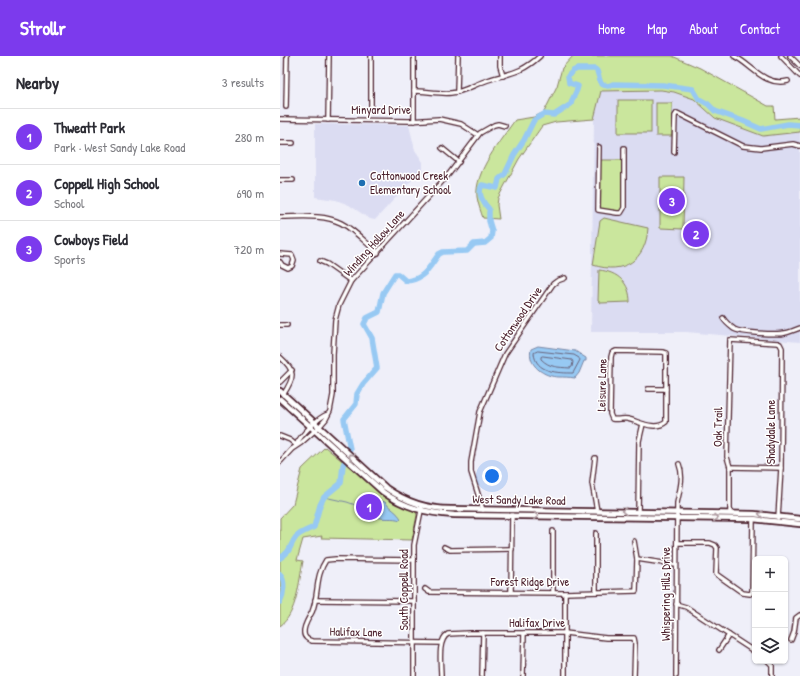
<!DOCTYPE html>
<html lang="en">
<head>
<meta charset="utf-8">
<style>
	body { margin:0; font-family:"Patrick Hand",sans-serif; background:#f7f7f7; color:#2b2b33 }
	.controls { position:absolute; right:12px; bottom:12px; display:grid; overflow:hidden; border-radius:6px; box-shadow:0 1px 3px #0004 }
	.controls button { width:36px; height:36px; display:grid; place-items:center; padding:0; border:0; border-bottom:1px solid #e1e1e2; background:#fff; color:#2b2b33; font:20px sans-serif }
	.you { position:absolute; left:212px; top:420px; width:14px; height:14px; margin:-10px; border:3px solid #fff; border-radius:50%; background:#1a73e8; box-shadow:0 0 0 6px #1a73e833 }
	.badge { display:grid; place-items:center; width:26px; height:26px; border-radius:50%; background:#7c3aed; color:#fff; font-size:13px; font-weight:700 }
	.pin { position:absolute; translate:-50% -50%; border:2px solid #fff; box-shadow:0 1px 4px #0006 }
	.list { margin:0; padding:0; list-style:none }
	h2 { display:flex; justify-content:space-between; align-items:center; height:52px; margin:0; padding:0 16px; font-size:17px }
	h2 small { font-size:13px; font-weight:400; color:#7c7c81 }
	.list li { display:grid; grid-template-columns:26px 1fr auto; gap:12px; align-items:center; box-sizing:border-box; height:56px; padding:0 16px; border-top:1px solid #e1e1e2 }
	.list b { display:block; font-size:15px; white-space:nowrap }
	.list p { margin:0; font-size:13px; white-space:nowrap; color:#7c7c81 }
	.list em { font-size:13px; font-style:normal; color:#7c7c81 }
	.icon { flex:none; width:22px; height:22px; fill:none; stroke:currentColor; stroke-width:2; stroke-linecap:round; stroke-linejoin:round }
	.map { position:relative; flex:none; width:520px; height:620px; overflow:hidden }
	header { display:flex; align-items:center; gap:24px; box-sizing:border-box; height:56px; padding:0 20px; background:#7c3aed; color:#fff }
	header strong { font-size:19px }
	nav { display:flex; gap:22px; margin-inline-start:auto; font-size:14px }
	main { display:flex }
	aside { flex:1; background:#fff }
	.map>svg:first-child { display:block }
	.built { fill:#dbdcf2 }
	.green { fill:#cae69d; stroke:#8a8264 }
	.water { fill:#97c9f3; stroke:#7885a3 }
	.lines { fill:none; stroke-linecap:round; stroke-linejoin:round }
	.shore { stroke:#69637b; stroke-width:1 }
	.stream { stroke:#7885a3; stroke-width:1 }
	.river { stroke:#97c9f3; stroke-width:5.5 }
	.minor-casing { stroke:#4a1f2b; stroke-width:6 }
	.major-casing { stroke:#4a1f2b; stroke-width:8 }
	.minor { stroke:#fff; stroke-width:3.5 }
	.major { stroke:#fff; stroke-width:4.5 }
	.oneway { stroke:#ae9aa0 }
	.poi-dot { fill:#1f6fb2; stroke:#fff; stroke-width:1.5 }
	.labels { text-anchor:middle; stroke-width:3; stroke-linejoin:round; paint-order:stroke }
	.street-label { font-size:12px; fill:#4a1f2b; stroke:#fff }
	.poi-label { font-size:12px; fill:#4a1f2b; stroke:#fff; text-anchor:start }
</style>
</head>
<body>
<header>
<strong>Strollr</strong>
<nav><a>Home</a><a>Map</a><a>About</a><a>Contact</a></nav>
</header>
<main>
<aside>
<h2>Nearby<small>3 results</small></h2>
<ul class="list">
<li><span class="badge">1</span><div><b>Thweatt Park</b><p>Park · West Sandy Lake Road</p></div><em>280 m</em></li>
<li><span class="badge">2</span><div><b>Coppell High School</b><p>School</p></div><em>690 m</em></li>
<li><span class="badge">3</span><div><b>Cowboys Field</b><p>Sports</p></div><em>720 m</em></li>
</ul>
</aside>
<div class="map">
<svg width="520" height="620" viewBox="0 0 520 620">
	<rect width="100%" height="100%" fill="#efeff9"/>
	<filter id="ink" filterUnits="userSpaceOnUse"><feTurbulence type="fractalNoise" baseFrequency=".025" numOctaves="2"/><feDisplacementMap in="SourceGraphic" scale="8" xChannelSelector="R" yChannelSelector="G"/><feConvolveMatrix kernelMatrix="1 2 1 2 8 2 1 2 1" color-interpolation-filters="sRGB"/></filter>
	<g filter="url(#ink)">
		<g class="built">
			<polygon points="381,34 394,36 414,43 435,62 483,80 520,76 520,286 406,276 311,276 314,63 320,35"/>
			<polygon points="35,68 129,69 135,94 143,106 143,112 95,164 90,163 69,149 56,144 35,141"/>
		</g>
		<g class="green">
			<path d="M293,0H392L420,12L488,50H494L495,63L520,61V76L483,80L435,62L414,43L394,36L381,34L321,35L314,63L276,66L262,70L239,103L218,142L217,149L219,163L203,162C201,156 198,148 197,141C194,116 221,84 235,64L254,61L264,56L277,30L282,12Z"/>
			<rect x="338" y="44" width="33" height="33"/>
			<rect x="376" y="47" width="16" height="33"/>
			<polygon points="320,104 342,104 342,155 319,154"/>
			<polygon points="380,121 404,121 403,173 380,172"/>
			<path d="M324,162L368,172C366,204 344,219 313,209L320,165Z"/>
			<path d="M319,214C338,216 350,227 350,246L321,247L318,245Z"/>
			<path d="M45,391L114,447L136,456L137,459L132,484L41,482L42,480L23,483L17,504L23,505C19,525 17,558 0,570V462L13,448L22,413Z"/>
		</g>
		<g class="water">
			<path d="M258,290L295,295L306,302V305H304L299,317L295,322C289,321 284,321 279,321C264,321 247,309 251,293Z"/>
			<path d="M100,445L105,446C110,453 118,456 121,463L120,464C113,461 105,464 97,461L94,454L96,447Z"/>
		</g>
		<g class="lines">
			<g class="shore">
				<path d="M258,295L294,299L299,302L300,304L293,317C279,317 255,317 254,297Z"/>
				<path d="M263,300L292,304L293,306L292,311L290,312C278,311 270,312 261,303V301Z"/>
			</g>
			<g class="stream">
				<polyline points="44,441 67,446 87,453"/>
				<polyline points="90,454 94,454"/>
			</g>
			<g class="river">
				<path d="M0,502C12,495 9,490 16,481C21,476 28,474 34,471L40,449L44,441L61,427L63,409L70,393L64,363L76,348L77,338L83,328L97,312L92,282L84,268L87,262L99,256L103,237L115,218H118L126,225C144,224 149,211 159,198L163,196L187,195L194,188L205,187L211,182L212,175L209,165V153C203,147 197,137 202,129L217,132L219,123L225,118L234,99L244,84L254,64L264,58L274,59L291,48C292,41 297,37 298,30L289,27L288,20L293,15L297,13H315L317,15L321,28L328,30L333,28L383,29L413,33L419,43L428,48L435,55L463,65L481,73L508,68L520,69"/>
				<path d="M0,518C6,525 4,538 0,546"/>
			</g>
			<g class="minor-casing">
				<g id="minor">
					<polyline points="91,0 91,55"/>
					<polyline points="220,0 220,10 223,20"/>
					<path d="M454,0C472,9 485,31 508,25"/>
					<polyline points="501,0 520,20"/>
					<polyline points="510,0 520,10"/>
					<path d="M134,35C146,35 158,38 171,37C184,36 195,28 208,24C230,17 242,17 260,0"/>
					<polyline points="177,36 178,0"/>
					<polyline points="6,51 7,0"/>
					<polyline points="0,63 129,65 159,63 181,68 198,79"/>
					<polyline points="48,64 49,0"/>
					<polyline points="134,65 134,0"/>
					<polyline points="0,87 13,87"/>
					<polyline points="319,91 318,154 337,157 341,157 344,152 344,92"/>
					<polyline points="162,92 179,106"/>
					<polyline points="394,96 395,60 397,57 463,90 481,92 513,88 520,90"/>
					<polyline points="0,124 13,124"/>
					<path d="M0,161C20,161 43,158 61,167C75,174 86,187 98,197"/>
					<polyline points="0,198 12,199 14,204 12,210 8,212 2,209 0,206"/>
					<polyline points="40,205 47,208 71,225"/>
					<path d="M443,262C446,267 450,270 454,273C461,277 497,279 505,277C510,276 515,274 520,272"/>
					<polyline points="0,269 7,269"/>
					<path d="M336,295L383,296L386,297V366C375,375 360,366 348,363C343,362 338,364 332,363L330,358L331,301L332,297Z"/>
					<path d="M0,301C16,315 15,321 3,339"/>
					<polyline points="0,326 12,314"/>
					<polyline points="368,333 386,333"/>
					<polyline points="0,380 10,384 16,389"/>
					<path d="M16,389C20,380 38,361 48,358"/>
					<polyline points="315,402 312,427 317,455"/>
					<polyline points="0,406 12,393 21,387 39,371 46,363 50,355 53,339 53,298 55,264 59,249 71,225 169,118 200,77 214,69 218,68 225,70"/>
					<polyline points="450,411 501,412"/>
					<polyline points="203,454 191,416 191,406 200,356 225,298 273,228 277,225 285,222"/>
					<polyline points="450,457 450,411 447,401 450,284 498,287 500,288 502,292 501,412 498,462"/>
					<polyline points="358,458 359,385 363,368"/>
					<polyline points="397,487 430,487 435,489 437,492 436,518 463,537 470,538 472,536 473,463"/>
					<polyline points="164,491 170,494 232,493"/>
					<polyline points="357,503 396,509"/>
					<path d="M134,504L56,503L46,504C35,520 39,539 32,556C29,562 23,570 24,577C24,581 28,584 32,585L161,587"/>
					<polyline points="145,533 149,536 285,537 356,535 357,503 354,485"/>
					<polyline points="316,535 316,477"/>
					<polyline points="231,536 232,459"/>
					<polyline points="273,536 273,475"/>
					<polyline points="35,544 134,545"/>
					<polyline points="396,548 406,551 475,596"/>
					<polyline points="511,584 514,576 516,562 520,559"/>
					<polyline points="439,594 449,579"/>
					<polyline points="488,605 492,609 492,620"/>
					<polyline points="134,620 134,489 142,450"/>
					<path d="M161,620C161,609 157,584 168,578L189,577H285L326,582H354L355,587L354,620"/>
					<polyline points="202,620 203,577"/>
					<polyline points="243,620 244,577"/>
					<polyline points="285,620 285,537"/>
					<path d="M396,620L397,447C400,433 404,421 399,408"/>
				</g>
			</g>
			<g class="major-casing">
				<g id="major">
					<path d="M0,335L106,432C126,446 147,453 171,453L474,458L520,463"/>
					<path d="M0,343L103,436C125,452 147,457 174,459L473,463L520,468"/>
				</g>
			</g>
			<use href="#minor" class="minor"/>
			<use href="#major" class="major"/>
		</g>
		<defs><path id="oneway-chevron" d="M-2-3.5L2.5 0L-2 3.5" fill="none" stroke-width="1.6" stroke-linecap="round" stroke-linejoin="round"/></defs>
		<g class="oneway">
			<use href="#oneway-chevron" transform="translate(71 400) rotate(-138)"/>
			<use href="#oneway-chevron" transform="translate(344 455) rotate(-179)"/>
			<use href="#oneway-chevron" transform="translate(481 458) rotate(-173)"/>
			<use href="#oneway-chevron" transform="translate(256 460) rotate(1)"/>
			<use href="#oneway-chevron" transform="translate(436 462) rotate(1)"/>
		</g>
	</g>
	<circle class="poi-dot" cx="82" cy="127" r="4"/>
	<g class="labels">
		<g class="street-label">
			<text x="101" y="58">Minyard Drive</text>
			<text transform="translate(94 187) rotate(-48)" y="4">Winding Hollow Lane</text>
			<text transform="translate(238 263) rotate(-56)" y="4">Cottonwood Drive</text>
			<text transform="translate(322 329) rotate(-89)" y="4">Leisure Lane</text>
			<text transform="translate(438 371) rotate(-89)" y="4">Oak Trail</text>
			<text transform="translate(491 376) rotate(-90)" y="4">Shadydale Lane</text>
			<text transform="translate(239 444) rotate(1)" y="4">West Sandy Lake Road</text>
			<text x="250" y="530">Forest Ridge Drive</text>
			<text transform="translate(124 534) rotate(-90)" y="4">South Coppell Road</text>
			<text transform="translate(386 538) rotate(-90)" y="4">Whispering Hills Drive</text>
			<text x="257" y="571">Halifax Drive</text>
			<text transform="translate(76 576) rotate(1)" y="4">Halifax Lane</text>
		</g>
		<g class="poi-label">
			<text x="90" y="124">Cottonwood Creek<tspan x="90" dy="14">Elementary School</tspan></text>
		</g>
	</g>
</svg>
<div class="controls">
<button>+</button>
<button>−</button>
<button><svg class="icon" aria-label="layers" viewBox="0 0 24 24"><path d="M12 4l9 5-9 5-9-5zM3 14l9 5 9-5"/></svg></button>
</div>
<div class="you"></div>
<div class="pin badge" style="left:89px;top:451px">1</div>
<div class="pin badge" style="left:416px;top:178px">2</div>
<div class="pin badge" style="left:392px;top:145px">3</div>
</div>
</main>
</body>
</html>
